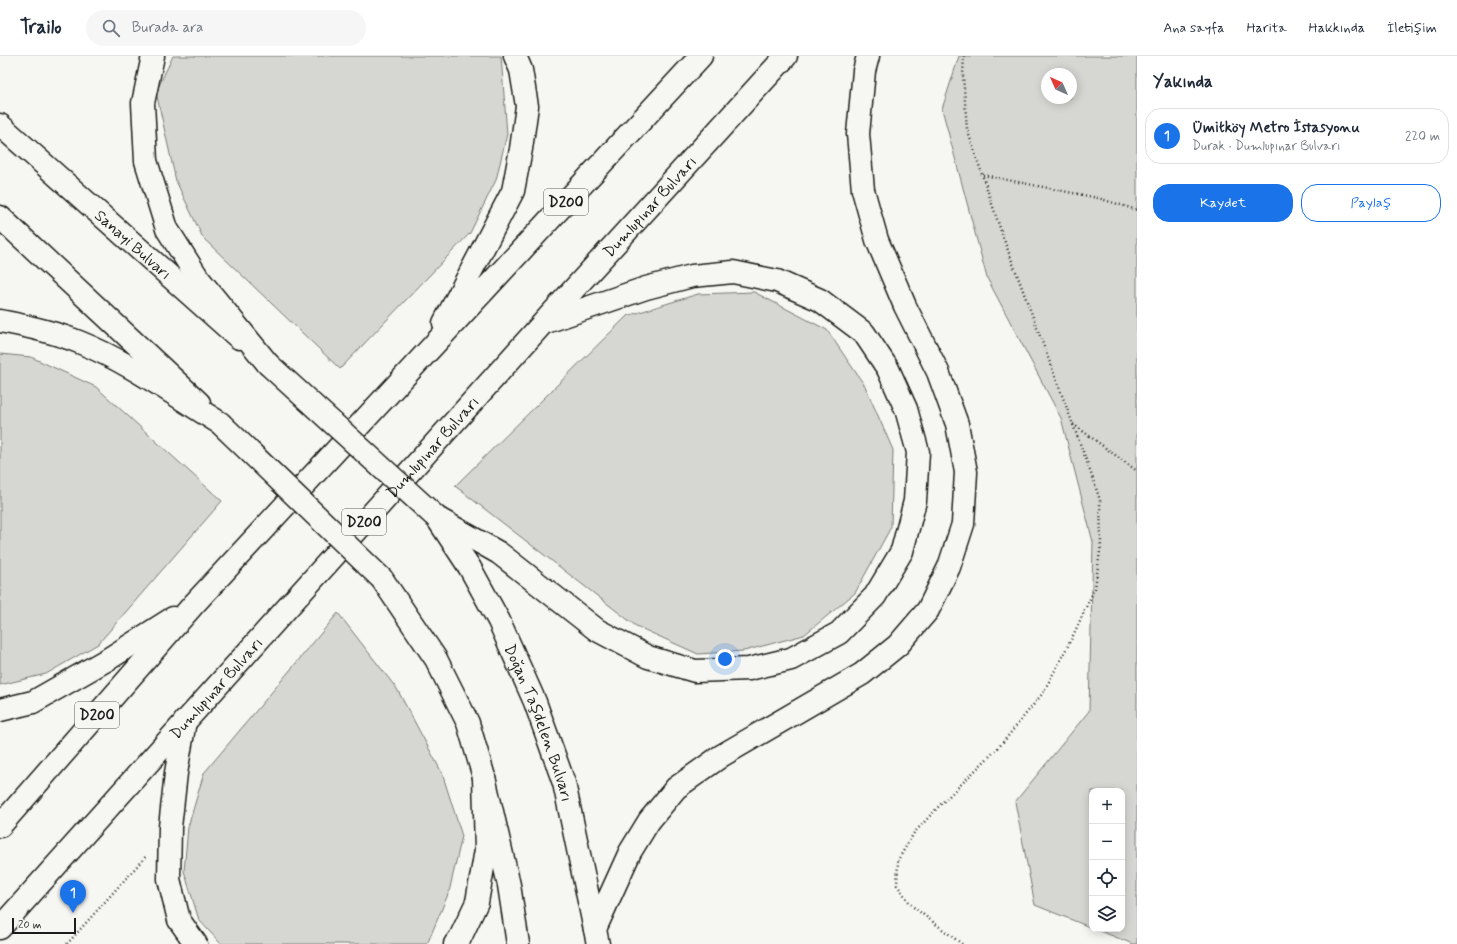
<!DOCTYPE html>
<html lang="tr">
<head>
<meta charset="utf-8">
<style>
	body { margin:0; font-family:Mynerve,sans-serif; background:#f6f6f7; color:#1f2937 }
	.controls { position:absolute; right:12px; bottom:12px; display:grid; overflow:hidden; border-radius:8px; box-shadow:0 2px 10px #0003 }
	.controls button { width:36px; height:36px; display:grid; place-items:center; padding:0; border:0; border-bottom:1px solid #e0e1e3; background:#fff; color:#1f2937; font:20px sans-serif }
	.compass { position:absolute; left:1041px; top:12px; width:36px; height:36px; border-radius:50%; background:#fff; box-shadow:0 2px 10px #0003; rotate:315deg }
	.scale { position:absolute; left:12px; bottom:10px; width:64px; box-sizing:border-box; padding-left:4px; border:2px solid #1c1c1c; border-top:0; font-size:11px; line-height:14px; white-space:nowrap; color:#1c1c1c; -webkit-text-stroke:3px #f6f6f2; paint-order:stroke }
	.you { position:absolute; left:725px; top:603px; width:14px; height:14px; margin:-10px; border:3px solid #fff; border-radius:50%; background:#1a73e8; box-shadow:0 0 0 6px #1a73e833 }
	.badge { display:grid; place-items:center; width:26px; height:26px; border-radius:50%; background:#1a73e8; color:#fff; font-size:13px; font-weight:700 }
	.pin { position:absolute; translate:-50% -33px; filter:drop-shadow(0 1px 2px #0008) }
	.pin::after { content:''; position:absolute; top:21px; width:14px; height:12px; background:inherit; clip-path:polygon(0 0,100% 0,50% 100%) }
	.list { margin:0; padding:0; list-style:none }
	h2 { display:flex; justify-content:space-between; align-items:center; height:52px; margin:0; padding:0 16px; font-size:17px }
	h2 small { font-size:13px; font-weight:400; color:#747a83 }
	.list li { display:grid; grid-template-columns:26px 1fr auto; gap:12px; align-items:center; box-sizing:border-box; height:56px; margin:0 8px 8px; padding:0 8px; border:1px solid #e0e1e3; border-radius:16px }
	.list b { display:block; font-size:15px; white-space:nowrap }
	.list p { margin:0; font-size:13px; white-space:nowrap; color:#747a83 }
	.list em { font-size:13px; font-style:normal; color:#747a83 }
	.actions { display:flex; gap:8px; padding:12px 16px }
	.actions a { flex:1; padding:9px 0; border:1px solid #1a73e8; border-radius:16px; text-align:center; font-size:14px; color:#1a73e8 }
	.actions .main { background:#1a73e8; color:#fff }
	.icon { flex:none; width:22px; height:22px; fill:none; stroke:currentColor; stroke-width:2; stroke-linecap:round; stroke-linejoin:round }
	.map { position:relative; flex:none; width:1137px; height:888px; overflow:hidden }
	header { display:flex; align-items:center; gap:24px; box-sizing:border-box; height:56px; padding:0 20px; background:#fff; border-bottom:1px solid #e0e1e3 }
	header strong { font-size:19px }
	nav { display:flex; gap:22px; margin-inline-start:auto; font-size:14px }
	.search { width:280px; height:36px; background:#f6f6f7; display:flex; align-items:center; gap:10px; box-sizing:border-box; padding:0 14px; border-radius:22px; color:#747a83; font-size:15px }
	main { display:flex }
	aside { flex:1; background:#fff }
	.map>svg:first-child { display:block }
	.green { fill:#d6d6d2; stroke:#797977; fill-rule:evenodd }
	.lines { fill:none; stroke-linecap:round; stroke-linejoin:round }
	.major-casing { stroke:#1c1c1c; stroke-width:25 }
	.highway-casing { stroke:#1c1c1c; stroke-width:25 }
	.path { stroke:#1c1c1c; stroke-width:2.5; stroke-dasharray:1 3; stroke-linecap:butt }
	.major { stroke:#f6f6f2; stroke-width:22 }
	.highway { stroke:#f6f6f2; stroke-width:22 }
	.major-bridge-casing { stroke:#1c1c1c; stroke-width:25; stroke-linecap:butt }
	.major-bridge { stroke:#f6f6f2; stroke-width:22 }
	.labels { text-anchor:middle; stroke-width:3; stroke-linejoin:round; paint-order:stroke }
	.shield { fill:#f6f6f2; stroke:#5d5d5c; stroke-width:1 }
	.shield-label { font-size:15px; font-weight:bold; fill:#1c1c1c }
	.street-label { font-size:16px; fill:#1c1c1c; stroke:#f6f6f2 }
</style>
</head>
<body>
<header>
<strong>Trailo</strong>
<div class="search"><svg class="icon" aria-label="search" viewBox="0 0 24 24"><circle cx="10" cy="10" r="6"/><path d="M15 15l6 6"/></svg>Burada ara</div>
<nav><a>Ana sayfa</a><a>Harita</a><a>Hakkında</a><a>İletişim</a></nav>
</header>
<main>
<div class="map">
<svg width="1137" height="888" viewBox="0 0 1137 888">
	<rect width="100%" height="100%" fill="#f6f6f2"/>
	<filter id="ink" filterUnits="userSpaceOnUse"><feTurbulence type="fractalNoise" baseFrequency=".025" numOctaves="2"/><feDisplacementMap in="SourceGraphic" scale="8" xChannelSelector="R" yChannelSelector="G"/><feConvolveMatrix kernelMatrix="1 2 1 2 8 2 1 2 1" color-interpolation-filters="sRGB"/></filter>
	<g filter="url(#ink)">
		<g class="green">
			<polygon points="173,0 501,0 507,78 496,124 470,177 340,313 203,182 176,125 156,36"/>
			<path d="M959,0H1137V888H1133L1095,873H1122V735H1092V872L1035,849L1015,746L1089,655L1093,486L1061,362L987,222L942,53ZM1047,18H1071V42H1047Z"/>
			<polygon points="754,236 827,274 865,330 893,394 891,471 855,537 804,579 744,595 698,598 636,570 455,430 627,260 698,238"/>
			<polygon points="0,298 31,301 96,331 222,445 98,588 46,618 0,629"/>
			<polygon points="338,557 397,633 442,717 462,780 449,836 428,886 426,888 221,888 199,864 184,815 188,771 204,717"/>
		</g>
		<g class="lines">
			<g class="major-casing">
				<g id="major">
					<path id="s1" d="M0,69L239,282"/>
					<polyline points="0,161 199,347"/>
					<path id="s2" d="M437,462L470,512L499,565L535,646L564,727L598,888"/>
					<polyline points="382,523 436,603 468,667 484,721 509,829 518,888"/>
				</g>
			</g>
			<g class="highway-casing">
				<g id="highway">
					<polyline points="153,0 143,47 146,105 167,173 198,222 268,308"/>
					<path d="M0,265C27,270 54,276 79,286C129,306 174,339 220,367"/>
					<polyline points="444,267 513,135 521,93 527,50 521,14 515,0"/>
					<polyline points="437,462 499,497 597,574 648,601 695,615 749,613 791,603 839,577 875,540 902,495 915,445 918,396 906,353 888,313 864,277 820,244 777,225 733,216 692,220 646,232 546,266"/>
					<polyline points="0,654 33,646 110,602 173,562"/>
					<polyline points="185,665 176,717 170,771 169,823 179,864 196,888"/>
					<polyline points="0,770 194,548 701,0"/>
					<path id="s3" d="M0,872L543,267L786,0"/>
					<polyline points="595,873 630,796 649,765 676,732 721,700 862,618 898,589 928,554 949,511 963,468 966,416 957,368 938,316 905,250 877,184 863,134 858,78 864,15 868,0"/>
					<polyline points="455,888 460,882 477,846 486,794 484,721"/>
				</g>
			</g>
			<g class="path">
				<polyline points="983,119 1098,142 1137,154"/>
				<polyline points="1073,368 1137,415"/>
				<polyline points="67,888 147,799"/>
				<polyline points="962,888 912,850 897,829 898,804 914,777 941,748 999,691 1043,637 1071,584 1095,532 1101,488 1100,444 1088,409 1003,181 967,73 963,19 964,0"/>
			</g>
			<use href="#major" class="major"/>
			<use href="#highway" class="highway"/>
			<g class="major-bridge-casing">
				<g id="major-bridge">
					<polyline points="268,308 437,462"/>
					<polyline points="220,367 382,523"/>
				</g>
			</g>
			<use href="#major-bridge" class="major-bridge"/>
		</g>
	</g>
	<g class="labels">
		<g class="shield">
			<rect x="544" y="133" width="44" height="26" rx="3"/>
			<rect x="342" y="453" width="44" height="26" rx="3"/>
			<rect x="75" y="646" width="44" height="26" rx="3"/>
		</g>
		<g class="shield-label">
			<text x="566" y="151">D200</text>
			<text x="364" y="471">D200</text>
			<text x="97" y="664">D200</text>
		</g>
		<g class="street-label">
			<text dy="6" stroke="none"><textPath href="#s3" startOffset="971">Dumlupınar Bulvarı</textPath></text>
			<text dy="6" stroke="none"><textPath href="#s1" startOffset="179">Sanayi Bulvarı</textPath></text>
			<text dy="6" stroke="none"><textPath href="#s3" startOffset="647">Dumlupınar Bulvarı</textPath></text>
			<text dy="6" stroke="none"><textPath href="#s3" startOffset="323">Dumlupınar Bulvarı</textPath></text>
			<text dy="6" stroke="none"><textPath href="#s2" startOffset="230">Doğan Taşdelen Bulvarı</textPath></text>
		</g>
	</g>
</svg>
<div class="controls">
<button>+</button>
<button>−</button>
<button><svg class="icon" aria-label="locate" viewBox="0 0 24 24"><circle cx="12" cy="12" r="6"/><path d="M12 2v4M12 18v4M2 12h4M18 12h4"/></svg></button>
<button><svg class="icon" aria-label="layers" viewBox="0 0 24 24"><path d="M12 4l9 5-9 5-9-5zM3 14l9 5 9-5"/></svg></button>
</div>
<svg class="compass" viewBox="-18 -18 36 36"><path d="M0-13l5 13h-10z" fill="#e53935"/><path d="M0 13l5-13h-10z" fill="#747a83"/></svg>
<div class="scale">20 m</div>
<div class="you"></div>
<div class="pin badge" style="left:73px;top:857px">1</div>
</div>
<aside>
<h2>Yakında<small></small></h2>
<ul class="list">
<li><span class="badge">1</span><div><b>Ümitköy Metro İstasyonu</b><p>Durak · Dumlupınar Bulvarı</p></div><em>220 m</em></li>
</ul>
<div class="actions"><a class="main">Kaydet</a><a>Paylaş</a></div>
</aside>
</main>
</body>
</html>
